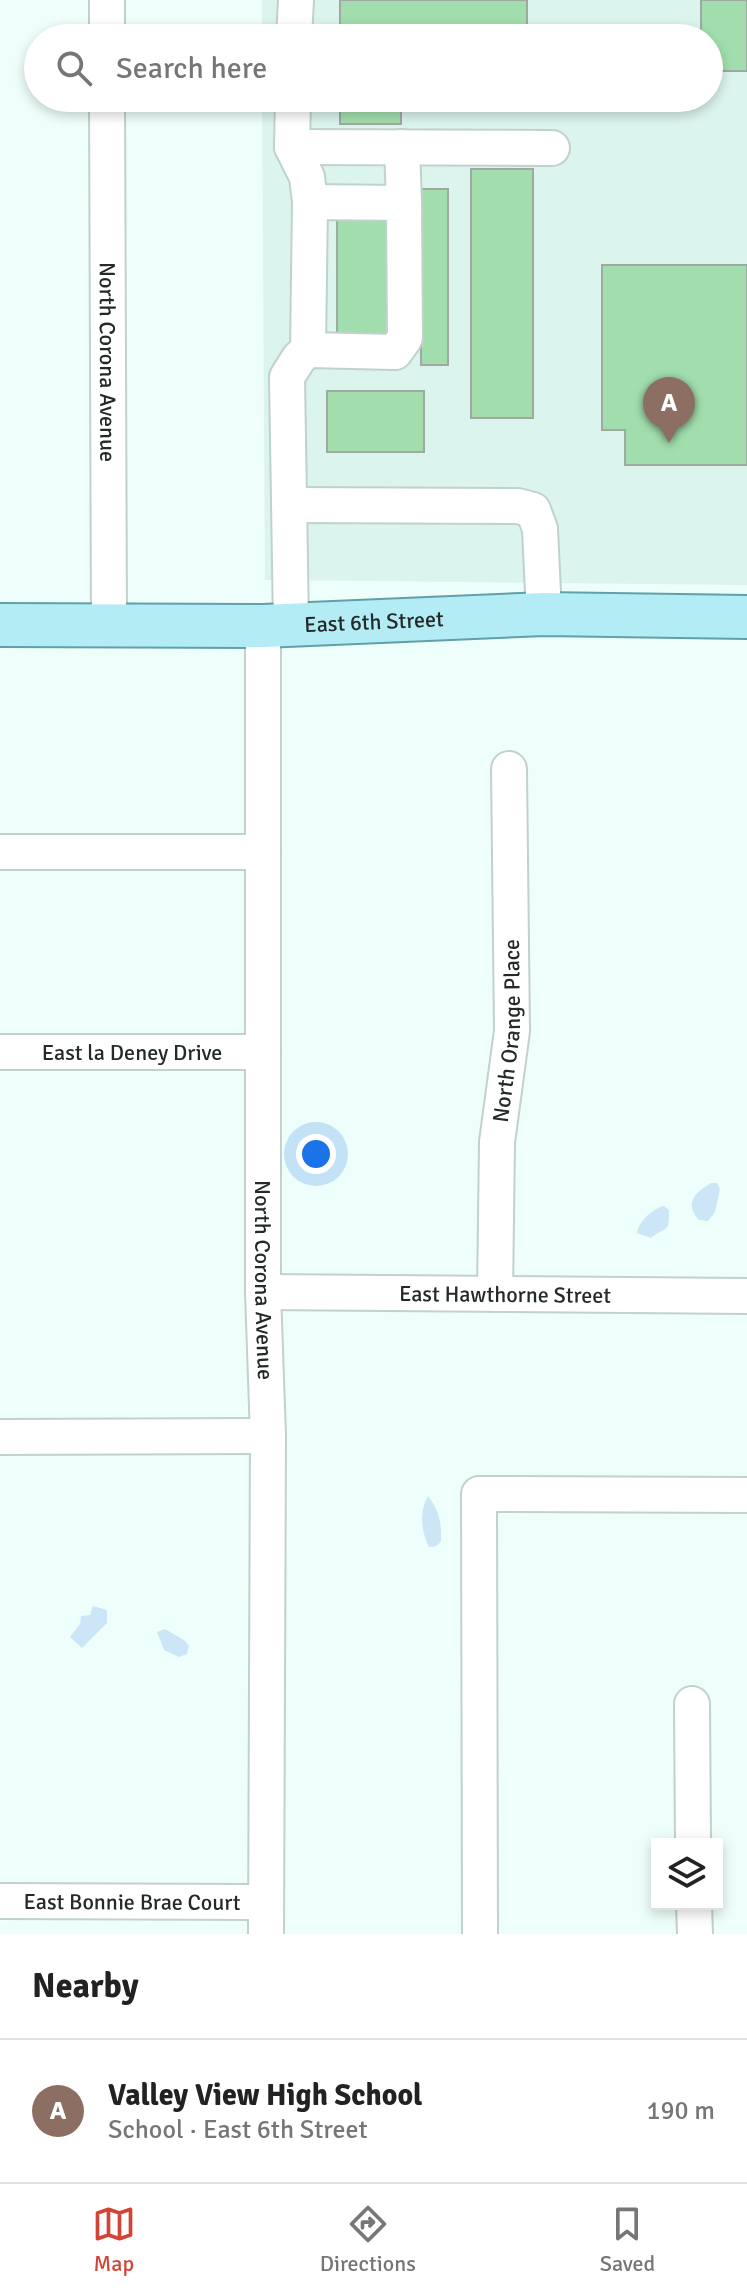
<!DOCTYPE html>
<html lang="en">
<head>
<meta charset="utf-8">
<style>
	body { margin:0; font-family:Signika,sans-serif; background:#f2f2f2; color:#222 }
	.controls { position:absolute; right:24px; bottom:24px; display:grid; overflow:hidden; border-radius:0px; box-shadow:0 4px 12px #0003 }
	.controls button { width:72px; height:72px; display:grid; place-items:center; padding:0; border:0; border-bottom:2px solid #e0e0e0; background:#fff; color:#222; font:40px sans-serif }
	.you { position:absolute; left:316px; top:1154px; width:28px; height:28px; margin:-20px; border:6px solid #fff; border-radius:50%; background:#1a73e8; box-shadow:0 0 0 12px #1a73e833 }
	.badge { display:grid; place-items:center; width:52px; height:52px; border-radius:50%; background:#d24536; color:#fff; font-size:26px; font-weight:700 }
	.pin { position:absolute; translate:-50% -66px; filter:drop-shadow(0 2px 4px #0008) }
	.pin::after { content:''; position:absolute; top:42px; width:28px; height:24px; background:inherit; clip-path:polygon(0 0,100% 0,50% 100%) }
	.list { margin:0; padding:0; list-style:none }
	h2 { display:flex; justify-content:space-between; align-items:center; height:104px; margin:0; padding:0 32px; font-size:34px }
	h2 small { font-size:26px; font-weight:400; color:#767676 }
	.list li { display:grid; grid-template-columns:52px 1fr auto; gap:24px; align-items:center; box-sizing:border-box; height:144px; padding:0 32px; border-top:2px solid #e0e0e0 }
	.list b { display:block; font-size:30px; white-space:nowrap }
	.list p { margin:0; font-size:26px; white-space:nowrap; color:#767676 }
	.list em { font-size:26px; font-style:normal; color:#767676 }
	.icon { flex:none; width:44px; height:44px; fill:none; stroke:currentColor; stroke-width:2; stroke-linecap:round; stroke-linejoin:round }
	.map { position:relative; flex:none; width:747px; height:1934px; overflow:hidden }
	.search { position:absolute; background:#fff; box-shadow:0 4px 12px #0003; left:24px; right:24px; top:24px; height:88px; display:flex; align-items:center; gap:20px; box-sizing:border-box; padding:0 28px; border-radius:44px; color:#767676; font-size:30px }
	.sheet { height:248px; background:#fff }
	nav { display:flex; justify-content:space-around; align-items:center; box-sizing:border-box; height:112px; border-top:2px solid #e0e0e0; background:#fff; font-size:22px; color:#767676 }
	nav a { display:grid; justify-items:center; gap:4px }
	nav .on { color:#d24536 }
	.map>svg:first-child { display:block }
	.built { fill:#dbf4ee }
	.water { fill:#cce5f7 }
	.building { fill:#a2dead; stroke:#9fa9a0; stroke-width:2 }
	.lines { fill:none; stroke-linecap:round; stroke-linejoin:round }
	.minor-casing { stroke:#c1d1cd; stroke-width:38 }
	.major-casing { stroke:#60a0a9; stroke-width:46 }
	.minor { stroke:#fff; stroke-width:34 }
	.major { stroke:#b3ecf5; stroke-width:42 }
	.labels { text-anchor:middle; stroke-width:6; stroke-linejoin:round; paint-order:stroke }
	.street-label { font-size:22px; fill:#242a29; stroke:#fff }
</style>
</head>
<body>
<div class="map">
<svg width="747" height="1934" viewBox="0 0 747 1934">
	<rect width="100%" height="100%" fill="#eefefa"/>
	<polygon class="built" points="262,0 747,0 747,585 265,580 262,98 709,98 709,38 262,38"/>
	<g class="water">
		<path d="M711,1183H717L720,1189L715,1212L708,1221L699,1220C683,1203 696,1192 711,1183Z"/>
		<path d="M664,1206L669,1210C669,1235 667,1225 651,1238L637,1233C639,1221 652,1209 664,1206Z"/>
		<path d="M428,1496C439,1510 442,1524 441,1541L437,1546L429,1547C421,1531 419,1512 428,1496Z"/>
		<polygon points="93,1606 107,1610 107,1623 82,1648 70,1637 80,1624 81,1616 90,1615"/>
		<polygon points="165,1629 184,1640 189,1646 187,1654 179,1657 164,1650 157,1632"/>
	</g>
	<g class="building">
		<rect x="340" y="0" width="187" height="38"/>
		<polygon points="701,0 747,0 747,71 709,71 709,38 701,38"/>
		<rect x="340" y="98" width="61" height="26"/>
		<rect x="471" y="169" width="62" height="249"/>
		<rect x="421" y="189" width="27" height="176"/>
		<rect x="337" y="210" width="55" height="128"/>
		<polygon points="602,265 747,265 747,465 625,465 625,430 602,430"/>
		<rect x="327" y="391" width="97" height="61"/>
	</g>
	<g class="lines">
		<g class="minor-casing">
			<g id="minor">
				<polyline points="107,0 107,38"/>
				<polyline points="294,38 296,0"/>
				<path id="s1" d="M107,98L109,625"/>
				<polyline points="292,147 552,148"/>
				<polyline points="402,147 404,203"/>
				<polyline points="308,350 395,352 405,338 404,203 310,202"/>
				<polyline points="289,505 518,506 533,510 540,529 544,614"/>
				<polyline points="291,625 287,377 299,358 308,350 310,202 307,177 292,147 293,98"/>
				<path id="s2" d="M263,626V1292L268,1436L266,1934"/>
				<polyline points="0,852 263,852"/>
				<path id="s3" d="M0,1052H263"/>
				<path id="s4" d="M263,1292L747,1296"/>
				<path id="s5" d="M495,1294L497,1142L512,1031L509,769"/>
				<polyline points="0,1437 268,1436"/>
				<polyline points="692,1704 693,1844"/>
				<path id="s6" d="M0,1901L265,1902"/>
				<polyline points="694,1904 695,1934"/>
				<polyline points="480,1934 479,1494 747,1495"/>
			</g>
		</g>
		<g class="major-casing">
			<g id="major">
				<path id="s7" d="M0,625L263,626L544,614L747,617"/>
			</g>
		</g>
		<use href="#minor" class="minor"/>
		<use href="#major" class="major"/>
	</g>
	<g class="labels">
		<g class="street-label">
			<text dy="8" stroke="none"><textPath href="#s1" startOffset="264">North Corona Avenue</textPath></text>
			<text dy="8" stroke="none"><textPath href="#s7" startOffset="374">East 6th Street</textPath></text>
			<text dy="8" stroke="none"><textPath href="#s5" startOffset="264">North Orange Place</textPath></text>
			<text dy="8" stroke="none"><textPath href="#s3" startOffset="132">East la Deney Drive</textPath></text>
			<text dy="8" stroke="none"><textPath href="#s2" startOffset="654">North Corona Avenue</textPath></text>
			<text dy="8" stroke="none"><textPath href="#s4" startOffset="242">East Hawthorne Street</textPath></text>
			<text dy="8" stroke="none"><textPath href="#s6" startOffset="132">East Bonnie Brae Court</textPath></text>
		</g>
	</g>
</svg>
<div class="controls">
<button><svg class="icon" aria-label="layers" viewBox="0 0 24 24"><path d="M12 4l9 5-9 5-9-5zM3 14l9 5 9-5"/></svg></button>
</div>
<div class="you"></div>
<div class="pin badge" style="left:669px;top:443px;background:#8d6e63">A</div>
<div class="search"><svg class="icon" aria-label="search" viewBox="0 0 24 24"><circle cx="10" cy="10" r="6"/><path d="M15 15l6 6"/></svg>Search here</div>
</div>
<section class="sheet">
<h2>Nearby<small></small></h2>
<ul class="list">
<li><span class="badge" style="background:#8d6e63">A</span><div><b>Valley View High School</b><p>School · East 6th Street</p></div><em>190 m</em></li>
</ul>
</section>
<nav>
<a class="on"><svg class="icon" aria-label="map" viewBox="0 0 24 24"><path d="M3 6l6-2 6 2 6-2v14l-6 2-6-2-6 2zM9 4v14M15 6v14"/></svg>Map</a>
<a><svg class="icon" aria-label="directions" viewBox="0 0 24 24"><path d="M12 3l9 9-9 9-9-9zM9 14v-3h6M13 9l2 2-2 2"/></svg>Directions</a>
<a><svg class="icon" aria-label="saved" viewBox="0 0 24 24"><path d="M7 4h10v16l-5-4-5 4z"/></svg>Saved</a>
</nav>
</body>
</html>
